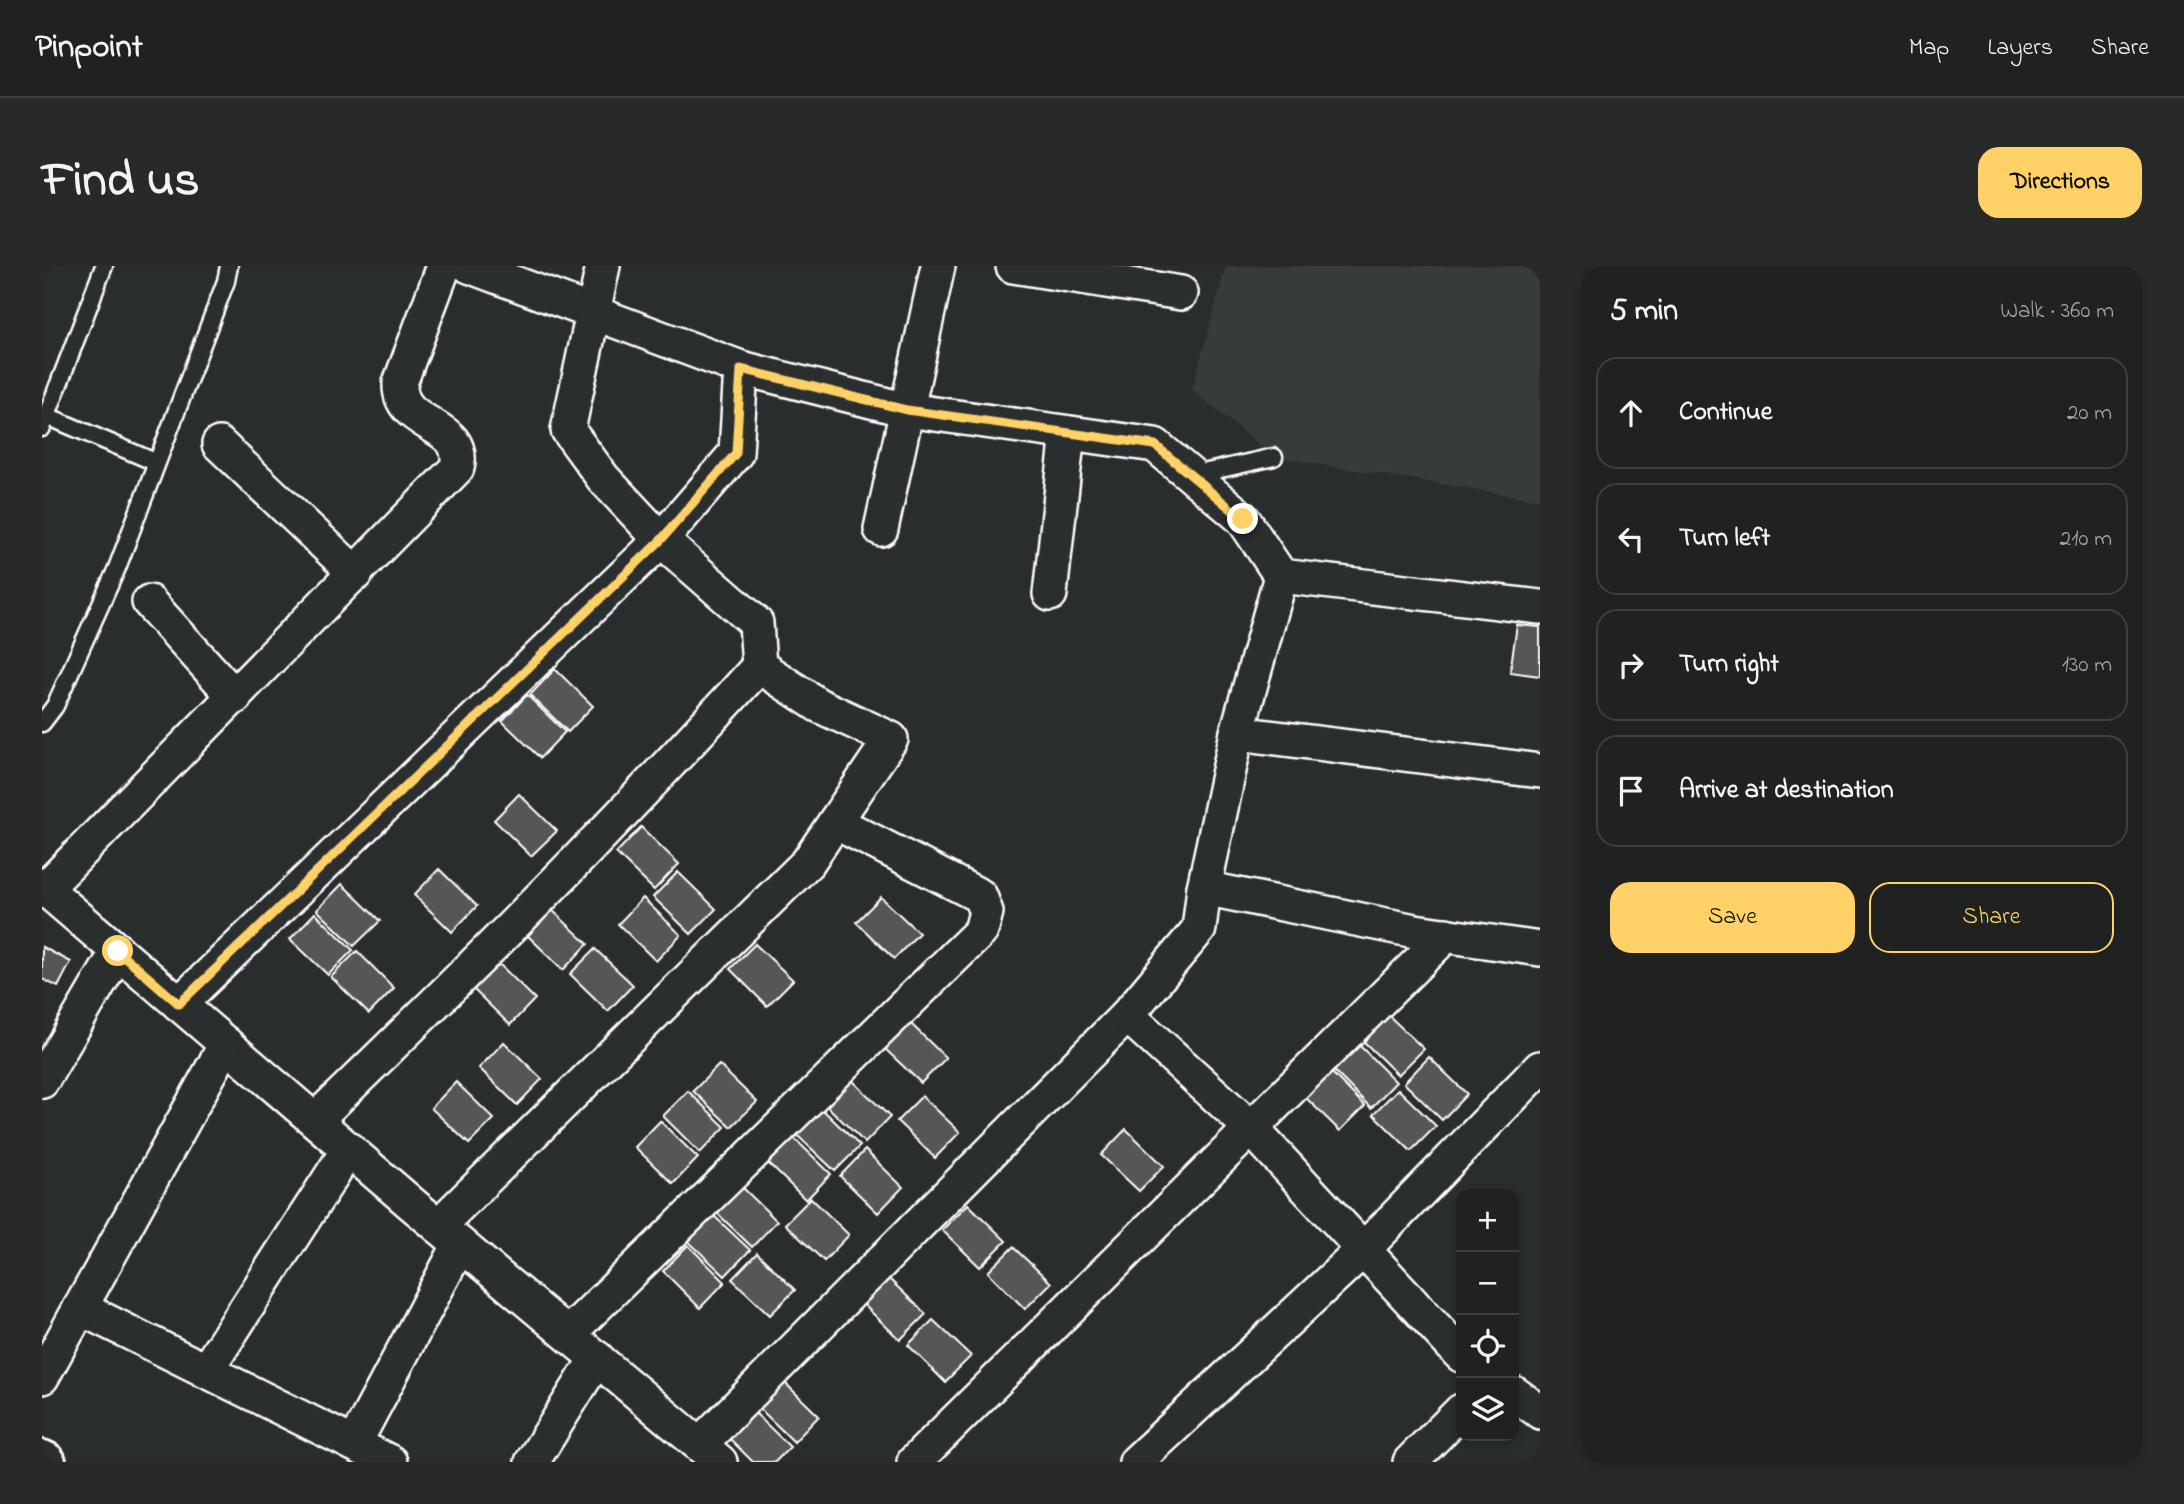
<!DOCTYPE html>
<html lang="en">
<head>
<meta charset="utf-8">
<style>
	body { margin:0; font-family:"Indie Flower",sans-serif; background:#282a2a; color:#f1f3f6 }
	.controls { position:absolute; right:21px; bottom:21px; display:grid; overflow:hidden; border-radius:14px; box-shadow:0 4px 10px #0003 }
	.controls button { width:63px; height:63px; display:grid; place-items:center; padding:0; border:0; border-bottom:2px solid #3d3f40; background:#202222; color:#f1f3f6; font:35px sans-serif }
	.stop { position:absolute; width:21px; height:21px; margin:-16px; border:5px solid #ffd166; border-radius:50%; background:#fff }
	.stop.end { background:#ffd166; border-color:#fff; box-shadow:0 2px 7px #0008 }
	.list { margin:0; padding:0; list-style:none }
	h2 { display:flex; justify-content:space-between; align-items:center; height:91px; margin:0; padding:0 28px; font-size:30px }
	h2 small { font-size:23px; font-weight:400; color:#a2a4a5 }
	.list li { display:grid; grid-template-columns:46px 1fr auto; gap:21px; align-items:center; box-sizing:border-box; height:112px; margin:0 14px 14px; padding:0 14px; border:2px solid #3d3f40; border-radius:21px }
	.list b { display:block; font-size:26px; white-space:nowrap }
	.list em { font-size:23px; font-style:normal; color:#a2a4a5 }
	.actions { display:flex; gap:14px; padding:21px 28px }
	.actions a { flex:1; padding:16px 0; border:2px solid #ffd166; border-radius:21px; text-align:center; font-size:24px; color:#ffd166 }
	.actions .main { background:#ffd166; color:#111 }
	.icon { flex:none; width:38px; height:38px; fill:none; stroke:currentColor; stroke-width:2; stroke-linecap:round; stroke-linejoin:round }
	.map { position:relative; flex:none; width:1498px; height:1196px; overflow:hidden; border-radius:21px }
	header { display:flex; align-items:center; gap:42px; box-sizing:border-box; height:98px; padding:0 35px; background:#202222; border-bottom:2px solid #3d3f40 }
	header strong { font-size:33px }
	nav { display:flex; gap:38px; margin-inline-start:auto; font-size:24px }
	.intro { display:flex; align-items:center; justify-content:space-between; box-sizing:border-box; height:168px; padding:0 42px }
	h1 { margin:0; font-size:49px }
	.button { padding:18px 32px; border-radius:21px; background:#ffd166; color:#111; font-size:24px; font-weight:700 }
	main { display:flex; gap:42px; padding:0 42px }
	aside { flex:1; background:#202222; border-radius:21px; box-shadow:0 4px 10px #0003 }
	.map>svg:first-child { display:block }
	.built { fill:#373a3b }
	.building { fill:#555758; stroke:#fff; stroke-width:2 }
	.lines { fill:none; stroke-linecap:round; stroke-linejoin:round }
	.lane-casing { stroke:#fff; stroke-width:21 }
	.street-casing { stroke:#fff; stroke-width:38 }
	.secondary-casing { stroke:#fff; stroke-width:44 }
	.lane { stroke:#2a2d2e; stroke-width:16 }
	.street { stroke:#2a2d2e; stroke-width:33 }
	.secondary { stroke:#2a2d2e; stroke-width:38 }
	.route { stroke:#ffd166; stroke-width:9 }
</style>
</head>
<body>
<header>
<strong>Pinpoint</strong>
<nav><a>Map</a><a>Layers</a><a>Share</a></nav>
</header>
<div class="intro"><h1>Find us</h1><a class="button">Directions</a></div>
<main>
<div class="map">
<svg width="1498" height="1196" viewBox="0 0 1498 1196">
	<rect width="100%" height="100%" fill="#2a2d2e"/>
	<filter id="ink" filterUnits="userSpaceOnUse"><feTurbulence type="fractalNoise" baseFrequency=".0143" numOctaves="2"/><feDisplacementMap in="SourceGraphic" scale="14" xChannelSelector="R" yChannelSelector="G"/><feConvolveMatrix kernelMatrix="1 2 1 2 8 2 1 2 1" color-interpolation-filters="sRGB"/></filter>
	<g filter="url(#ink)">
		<polygon class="built" points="1184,0 1498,0 1498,234 1232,191 1150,124"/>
		<g class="building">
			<polygon points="1475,359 1498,361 1498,410 1468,406"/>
			<polygon points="513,403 551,440 526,466 488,429"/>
			<polygon points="485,429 523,466 498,492 460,455"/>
			<polygon points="477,528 515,565 489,590 452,554"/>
			<polygon points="599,561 637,598 612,624 574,587"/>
			<polygon points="397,603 435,640 410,666 372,629"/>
			<polygon points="636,606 674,643 649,668 611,631"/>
			<polygon points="300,618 338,655 312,680 275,644"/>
			<polygon points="839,631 877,667 852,693 814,656"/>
			<polygon points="601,632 639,669 614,695 576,658"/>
			<polygon points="508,642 546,678 521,704 483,667"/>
			<polygon points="273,647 311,684 286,709 248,673"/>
			<polygon points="713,678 751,714 725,740 688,703"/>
			<polygon points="0,681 29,696 16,721 0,713"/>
			<polygon points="553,683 591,719 566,745 528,708"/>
			<polygon points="315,685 352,722 327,748 289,711"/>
			<polygon points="455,696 493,733 468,759 430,722"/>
			<polygon points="1344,747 1382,783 1356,809 1318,772"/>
			<polygon points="866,755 904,792 879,817 841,781"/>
			<polygon points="462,776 500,813 475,839 437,802"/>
			<polygon points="1317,779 1354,816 1329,842 1292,805"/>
			<polygon points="1387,791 1425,828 1400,854 1362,817"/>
			<polygon points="677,799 715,836 689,861 651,825"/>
			<polygon points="1286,803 1323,840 1298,865 1261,829"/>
			<polygon points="810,814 848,851 823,877 785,840"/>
			<polygon points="414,816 452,853 427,878 389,842"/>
			<polygon points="1356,823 1394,860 1369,885 1331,848"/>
			<polygon points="646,825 683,861 658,887 621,850"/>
			<polygon points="880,830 918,866 893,892 855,855"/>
			<polygon points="780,843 818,880 793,905 755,869"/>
			<polygon points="618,855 656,892 631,918 593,881"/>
			<polygon points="1084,863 1122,900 1097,925 1059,889"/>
			<polygon points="752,872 789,908 764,934 726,897"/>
			<polygon points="823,884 861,921 836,947 798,910"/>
			<polygon points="698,919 735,955 710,981 672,944"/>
			<polygon points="769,932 807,969 782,995 743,958"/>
			<polygon points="926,938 964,975 938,1001 900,964"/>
			<polygon points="670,948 708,984 683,1010 645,974"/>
			<polygon points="646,979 683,1016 658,1042 621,1005"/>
			<polygon points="971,981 1009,1017 983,1043 946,1006"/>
			<polygon points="715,987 753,1024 728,1049 690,1013"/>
			<polygon points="846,1012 884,1048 858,1074 820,1037"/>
			<polygon points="891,1054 929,1090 903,1116 866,1079"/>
			<polygon points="739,1113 777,1150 752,1176 714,1139"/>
			<polygon points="710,1144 748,1181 733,1196 711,1196 685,1170"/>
		</g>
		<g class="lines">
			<g class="lane-casing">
				<g id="lane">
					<polyline points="5,150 113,196"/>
					<polyline points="0,162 62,0"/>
					<polyline points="1152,209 1232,191"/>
					<polyline points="0,457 13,440 75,302 184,15 187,0"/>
				</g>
			</g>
			<g class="street-casing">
				<g id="street">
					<polyline points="427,0 699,102 865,144 1113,179 1201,253 1239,310 1195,467 1162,622 1157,663 1085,749 658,1178"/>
					<polyline points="971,0 1139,27"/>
					<polyline points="177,178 314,308"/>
					<polyline points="839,263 896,0"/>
					<polyline points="1239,310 1498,341"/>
					<polyline points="1008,328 1026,167"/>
					<polyline points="107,336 193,431"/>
					<polyline points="1195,467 1498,505"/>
					<polyline points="0,620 370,938 678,1196"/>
					<polyline points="1162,622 1373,665 1498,683"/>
					<path d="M3,623L415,202C426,154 356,164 358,117L402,0"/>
					<polyline points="137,738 619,274 694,187 699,102"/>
					<polyline points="1085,749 1209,862 1419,1089"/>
					<polyline points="0,815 76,685"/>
					<path d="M273,854C425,707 575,558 717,400"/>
					<polyline points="396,960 766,596 849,473 776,439 717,400 714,357 619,274 561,212 526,164 561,0"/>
					<polyline points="38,1042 348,1196"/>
					<polyline points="526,1068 939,665 944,646 938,630 793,556"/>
					<polyline points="164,1105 306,884"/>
					<polyline points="0,1111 184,778"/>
					<polyline points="1472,1127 1498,1146"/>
					<polyline points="312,1178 418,978"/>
					<polyline points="490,1196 555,1092"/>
					<polyline points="872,1196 1404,669"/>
					<polyline points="1094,1196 1322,983 1498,802"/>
					<polyline points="1368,1196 1419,1145"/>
				</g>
			</g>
			<g class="secondary-casing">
				<polyline id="secondary" points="0,1194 4,1196"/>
			</g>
			<use href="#lane" class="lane"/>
			<use href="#street" class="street"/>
			<use href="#secondary" class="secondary"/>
		</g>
	</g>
	<g class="lines" filter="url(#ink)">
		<polyline class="route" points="76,685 137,738 619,274 694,187 699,103 865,144 1113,179 1201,253"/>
	</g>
</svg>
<div class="controls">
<button>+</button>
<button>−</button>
<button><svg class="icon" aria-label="locate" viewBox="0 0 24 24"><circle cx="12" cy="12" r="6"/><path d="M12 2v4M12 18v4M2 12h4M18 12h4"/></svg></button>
<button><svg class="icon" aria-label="layers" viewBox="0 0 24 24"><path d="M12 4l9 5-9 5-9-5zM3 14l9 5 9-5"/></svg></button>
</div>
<div class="stop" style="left:76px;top:685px"></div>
<div class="stop end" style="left:1201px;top:253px"></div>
</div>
<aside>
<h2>5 min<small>Walk · 360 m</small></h2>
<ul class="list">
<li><svg class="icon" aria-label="ahead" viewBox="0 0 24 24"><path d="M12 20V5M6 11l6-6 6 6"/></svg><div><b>Continue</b></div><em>20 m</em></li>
<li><svg class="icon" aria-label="left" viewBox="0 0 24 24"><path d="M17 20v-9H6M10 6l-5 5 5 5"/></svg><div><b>Turn left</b></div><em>210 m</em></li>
<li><svg class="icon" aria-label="right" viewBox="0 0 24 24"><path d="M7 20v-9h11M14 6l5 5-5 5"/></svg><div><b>Turn right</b></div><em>130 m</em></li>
<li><svg class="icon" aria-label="arrive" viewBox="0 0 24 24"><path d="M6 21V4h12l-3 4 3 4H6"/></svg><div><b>Arrive at destination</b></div></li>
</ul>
<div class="actions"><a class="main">Save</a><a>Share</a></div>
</aside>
</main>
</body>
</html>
